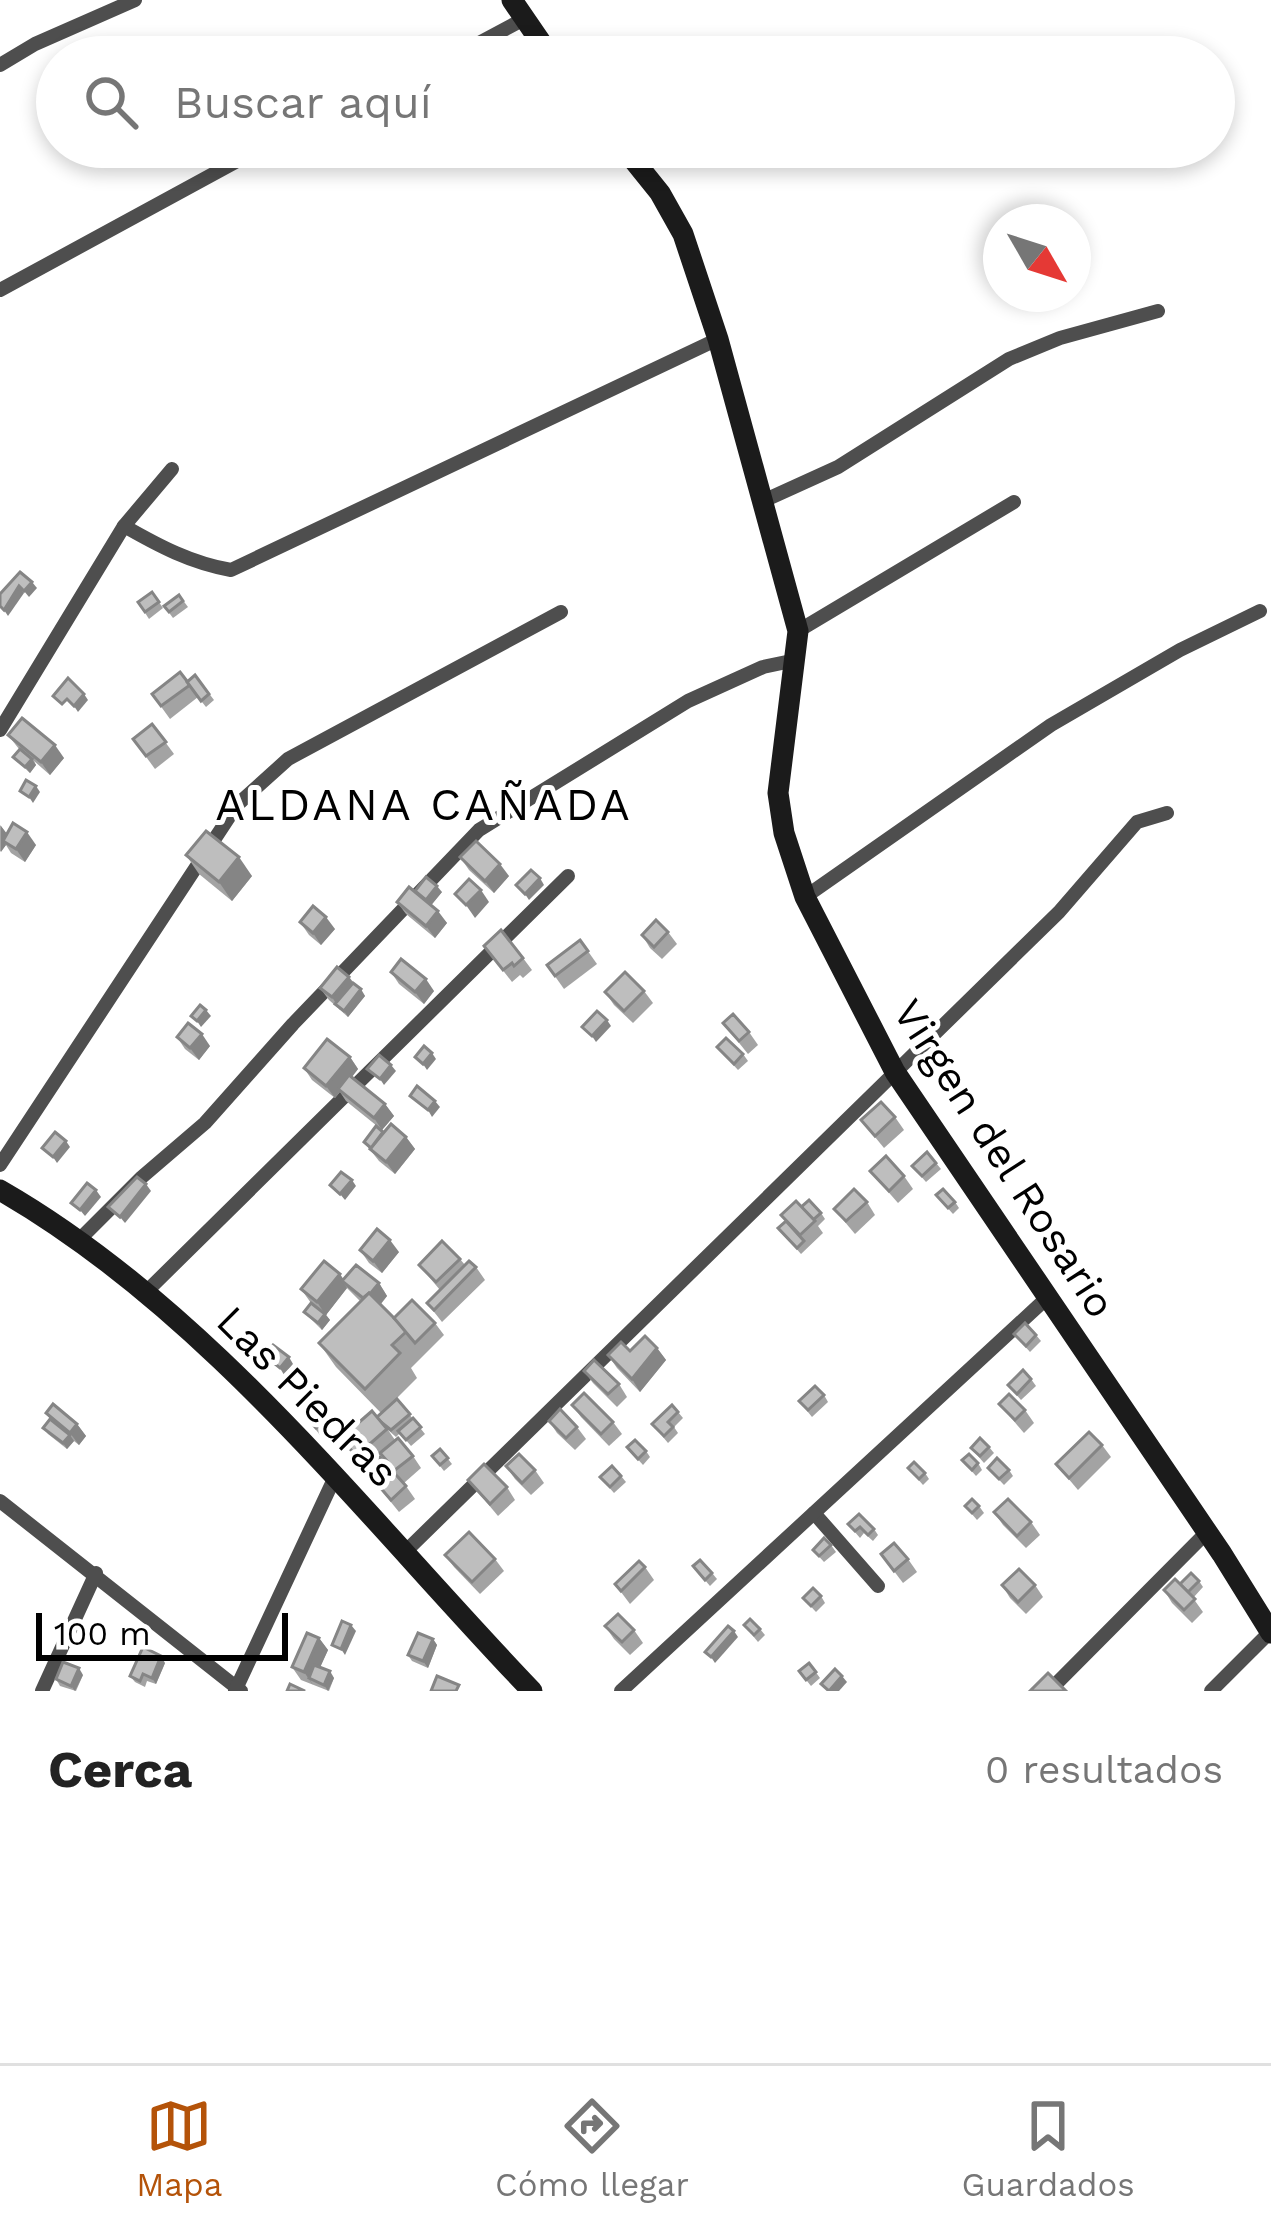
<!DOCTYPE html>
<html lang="es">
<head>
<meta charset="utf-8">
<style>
	body { margin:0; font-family:"Work Sans",sans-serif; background:#f6f6f6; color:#222 }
	.compass { position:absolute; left:983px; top:204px; width:108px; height:108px; border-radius:50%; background:#fff; box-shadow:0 6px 18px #0003; rotate:129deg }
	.scale { position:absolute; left:36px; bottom:30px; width:252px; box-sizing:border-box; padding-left:12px; border:6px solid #000; border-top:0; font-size:33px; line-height:42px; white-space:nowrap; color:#000; -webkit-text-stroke:9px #fff; paint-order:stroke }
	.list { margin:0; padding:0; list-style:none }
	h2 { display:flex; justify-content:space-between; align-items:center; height:156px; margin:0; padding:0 48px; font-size:51px }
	h2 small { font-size:39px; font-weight:400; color:#767676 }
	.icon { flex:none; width:66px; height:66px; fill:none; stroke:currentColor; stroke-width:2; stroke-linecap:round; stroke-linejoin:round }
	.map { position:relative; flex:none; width:1271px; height:1691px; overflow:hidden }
	.search { position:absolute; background:#fff; box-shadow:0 6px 18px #0003; left:36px; right:36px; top:36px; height:132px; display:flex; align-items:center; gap:30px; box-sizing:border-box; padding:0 42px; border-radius:66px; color:#767676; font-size:45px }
	.sheet { height:372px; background:#fff }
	nav { display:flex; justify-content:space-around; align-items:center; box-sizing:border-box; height:168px; border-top:3px solid #e0e0e0; background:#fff; font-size:33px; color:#767676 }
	nav a { display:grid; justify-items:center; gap:6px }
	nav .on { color:#b45309 }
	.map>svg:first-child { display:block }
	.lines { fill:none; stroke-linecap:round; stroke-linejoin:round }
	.street { stroke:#4e4e4e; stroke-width:14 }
	.secondary { stroke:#1b1b1b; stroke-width:21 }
	.wall { fill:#a3a3a3 }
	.shaded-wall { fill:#858585 }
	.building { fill:#bebebe; stroke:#858585; stroke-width:3 }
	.labels { text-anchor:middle; stroke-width:10; stroke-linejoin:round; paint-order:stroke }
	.street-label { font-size:42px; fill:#000; stroke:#fff }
	.neighbourhood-label { font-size:45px; letter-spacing:3px; fill:#000; stroke:#fff }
</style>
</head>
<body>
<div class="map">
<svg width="1271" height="1691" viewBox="0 0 1271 1691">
	<rect width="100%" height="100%" fill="#fff"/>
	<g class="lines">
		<g class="street">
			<polyline points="453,57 524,19"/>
			<polyline points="0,65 35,44 135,0"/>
			<polyline points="0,290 263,147"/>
			<polyline points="763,501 838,467 1009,359 1060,338 1158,311"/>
			<path d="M124,526C159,546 191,563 231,570L718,339"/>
			<polyline points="798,631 1014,502"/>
			<polyline points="0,730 124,526 172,469"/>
			<polyline points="805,897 1051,725 1180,650 1260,611"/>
			<polyline points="0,1165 237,805 288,759 561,612"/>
			<polyline points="79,1240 142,1177 205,1123 293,1024 479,830 688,701 763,667 796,660"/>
			<polyline points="147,1291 568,876"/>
			<polyline points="0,1501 241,1691"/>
			<polyline points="814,1513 878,1586"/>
			<polyline points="406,1551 1059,912 1137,822 1167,813"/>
			<polyline points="42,1691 96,1573"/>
			<polyline points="235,1691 334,1479"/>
			<polyline points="621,1691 1049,1296"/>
			<polyline points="1049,1691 1207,1532"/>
			<polyline points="1211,1691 1270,1632"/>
		</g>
		<g class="secondary">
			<polyline points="512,0 551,57"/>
			<polyline points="623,147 660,193 683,234 718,339 798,631 778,793 784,833 805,897 895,1072 1222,1554 1271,1633"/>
			<path d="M0,1190C209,1310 367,1519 532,1691"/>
		</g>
	</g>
	<g class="wall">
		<polygon points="152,592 163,608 149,619 138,602"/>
		<polygon points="179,595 188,607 173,618 164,606"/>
		<polygon points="195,675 214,700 206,707 198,697 170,719 152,694 187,681"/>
		<polygon points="152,724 174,754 155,769 133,739"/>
		<polygon points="8,735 64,758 50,775 34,761 36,765 30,773 13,757 19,749"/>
		<polygon points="0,825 7,834 36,845 25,862 11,853 6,845 0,852"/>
		<polygon points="186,855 252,876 232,901 199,874"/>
		<polygon points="460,857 509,876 494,893 469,870"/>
		<polygon points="415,891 442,892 431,905 447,923 435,938 406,914 397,902"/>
		<polygon points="300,922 335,929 321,945 309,935"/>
		<polygon points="668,932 677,944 662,959 650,948 642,935"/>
		<polygon points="580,940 597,964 564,989 547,965"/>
		<polygon points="484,946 523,958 532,970 523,978 520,975 512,982"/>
		<polygon points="391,972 434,991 424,1004 399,984"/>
		<polygon points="349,977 365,996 348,1017 329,1000 320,988"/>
		<polygon points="644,991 653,1003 633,1023 614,1005 605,992"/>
		<polygon points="723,1023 749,1032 758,1045 748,1054"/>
		<polygon points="177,1037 210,1046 199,1060 185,1049"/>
		<polygon points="717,1047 743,1054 748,1061 738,1070"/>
		<polygon points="350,1057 358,1069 352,1077 385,1104 394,1116 382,1130 346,1101 340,1092 335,1098 312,1080 304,1068"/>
		<polygon points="895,1117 904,1130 884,1148 861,1120"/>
		<polygon points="384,1133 406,1137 415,1149 395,1174 379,1161 364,1142"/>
		<polygon points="936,1163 941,1169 926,1182 912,1166"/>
		<polygon points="870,1171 904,1176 913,1189 898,1203"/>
		<polygon points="936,1195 955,1202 959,1208 953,1214"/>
		<polygon points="867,1202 875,1215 855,1234 834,1209"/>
		<polygon points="821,1213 825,1219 818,1226 823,1233 801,1254 778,1228 786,1221 781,1215"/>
		<polygon points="360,1250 399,1252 382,1273 369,1263"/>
		<polygon points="460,1259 465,1265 476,1267 485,1280 442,1322 427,1303 440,1290 419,1265"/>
		<polygon points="344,1280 379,1283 387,1296 381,1304 394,1317 435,1323 444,1335 411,1368 417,1378 388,1407 397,1399 425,1434 411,1446 400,1433 396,1437 388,1430 395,1440 413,1456 421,1468 404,1483 381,1454 365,1468 341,1438 381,1413 336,1367 319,1343 360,1301 347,1288 326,1315 330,1320 322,1330 304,1312 311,1303 301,1289"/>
		<polygon points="1014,1334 1036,1335 1041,1341 1030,1352"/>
		<polygon points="657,1348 666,1360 640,1392 617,1368 608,1355"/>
		<polygon points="584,1371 619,1384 627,1397 617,1407 593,1383"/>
		<polygon points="1031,1379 1036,1386 1021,1400 1008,1385"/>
		<polygon points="824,1395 828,1402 812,1417 799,1401"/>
		<polygon points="999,1404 1025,1410 1034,1423 1024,1433"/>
		<polygon points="572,1405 613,1422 622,1434 609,1446 581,1417"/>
		<polygon points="678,1412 683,1418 674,1427 678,1433 668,1443 652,1424"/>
		<polygon points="46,1413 77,1424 86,1436 79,1445 74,1441 67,1449 48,1434 43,1428 50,1419"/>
		<polygon points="328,1416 333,1422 320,1435 308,1420"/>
		<polygon points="549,1421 577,1427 586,1439 575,1450 557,1433"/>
		<polygon points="1102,1445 1111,1457 1078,1490 1056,1464"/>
		<polygon points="627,1447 646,1451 650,1457 643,1465"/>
		<polygon points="989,1447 994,1453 984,1463 971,1448"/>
		<polygon points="440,1449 452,1464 444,1471 432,1456"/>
		<polygon points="962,1460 978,1463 982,1470 976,1476"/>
		<polygon points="506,1466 535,1470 544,1483 531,1495 515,1479"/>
		<polygon points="908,1468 925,1473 929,1479 923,1485"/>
		<polygon points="988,1468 1009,1470 1013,1476 1004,1485"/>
		<polygon points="365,1470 406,1486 415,1499 399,1512"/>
		<polygon points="621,1476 626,1482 614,1493 600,1477"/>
		<polygon points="468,1480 507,1487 515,1500 498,1516"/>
		<polygon points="965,1506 979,1506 984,1513 977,1520"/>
		<polygon points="994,1512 1031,1522 1040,1535 1026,1548 1003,1525"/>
		<polygon points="848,1524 874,1529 878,1535 873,1541 864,1533 860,1538"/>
		<polygon points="831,1545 836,1552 824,1562 813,1550"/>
		<polygon points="881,1554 908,1559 917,1572 903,1583"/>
		<polygon points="445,1555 495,1559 504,1571 480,1594 454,1567"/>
		<polygon points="693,1566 712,1573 717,1579 710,1586"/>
		<polygon points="645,1567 654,1580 630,1604 615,1584"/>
		<polygon points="1199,1581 1203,1587 1193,1598 1203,1612 1192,1623 1172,1603 1164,1590 1180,1584"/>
		<polygon points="1002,1585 1035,1585 1043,1597 1026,1614 1010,1598"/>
		<polygon points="821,1596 825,1603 816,1612 803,1598"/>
		<polygon points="744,1625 760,1629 765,1635 758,1642"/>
		<polygon points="605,1626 634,1630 643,1643 630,1655 614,1639"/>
		<polygon points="319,1638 328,1650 320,1667 334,1678 329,1691 301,1680 292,1667"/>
		<polygon points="433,1639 437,1645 428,1668 412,1661 408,1655"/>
		<polygon points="165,1663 156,1684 147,1681 145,1687 135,1682 130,1676"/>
		<polygon points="809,1663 820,1678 811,1686 799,1671"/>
		<polygon points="83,1675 76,1691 60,1686 56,1679"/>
	</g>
	<g class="shaded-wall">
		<polygon points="32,582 37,588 29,597 24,591"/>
		<polygon points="19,586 24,593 8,616 4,610"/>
		<polygon points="84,694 88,700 78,712 74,706"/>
		<polygon points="55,745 64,758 50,775 41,762"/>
		<polygon points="32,759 36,765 30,773 25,767"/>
		<polygon points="36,786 40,792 33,803 29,797"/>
		<polygon points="1,826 10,838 3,841 6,845 1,852"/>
		<polygon points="27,832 36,845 25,862 16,849"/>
		<polygon points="239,857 252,876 232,901 219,882"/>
		<polygon points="500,864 509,876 494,893 485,881"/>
		<polygon points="540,878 544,885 529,900 525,894"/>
		<polygon points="437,886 442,892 429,908 424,902"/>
		<polygon points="481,890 489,902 475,918 466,905"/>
		<polygon points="438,911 447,923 435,938 426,926"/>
		<polygon points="326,917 335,929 321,945 313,933"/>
		<polygon points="349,977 357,989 340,1010 332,997"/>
		<polygon points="426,979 434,991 424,1004 415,992"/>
		<polygon points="361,989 365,996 348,1017 344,1011"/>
		<polygon points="206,1010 211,1016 201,1027 197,1021"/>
		<polygon points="607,1020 611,1026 596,1042 592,1036"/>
		<polygon points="202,1034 210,1046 199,1060 190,1048"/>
		<polygon points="432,1053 436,1059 427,1070 423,1064"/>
		<polygon points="350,1057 358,1069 335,1098 326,1086"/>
		<polygon points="391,1065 396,1071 384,1085 380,1079"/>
		<polygon points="435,1101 440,1107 432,1117 428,1110"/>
		<polygon points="385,1104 394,1116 382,1130 374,1118"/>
		<polygon points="406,1137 415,1149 395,1174 386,1162"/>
		<polygon points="66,1141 70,1147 57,1163 53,1157"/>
		<polygon points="352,1180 356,1186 345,1200 340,1194"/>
		<polygon points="146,1184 151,1191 125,1223 120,1217"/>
		<polygon points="96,1190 101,1197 85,1216 80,1210"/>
		<polygon points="390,1240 399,1252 382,1273 373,1261"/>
		<polygon points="340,1274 348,1286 342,1281 347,1288 326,1315 330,1320 322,1330 318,1323 325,1314 317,1302"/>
		<polygon points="379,1283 387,1296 374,1312 365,1300"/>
		<polygon points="657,1348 666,1360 640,1392 632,1379"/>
		<polygon points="289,1357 293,1364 284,1375 280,1368"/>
		<polygon points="77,1424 86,1436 79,1445 70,1433"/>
		<polygon points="70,1435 74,1441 67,1449 63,1443"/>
		<polygon points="351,1625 356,1631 345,1655 341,1649"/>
		<polygon points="734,1631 738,1637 715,1663 711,1657"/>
		<polygon points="319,1638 328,1650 314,1681 309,1678 313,1685 304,1672"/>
		<polygon points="433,1639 437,1645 428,1668 423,1661"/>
		<polygon points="161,1656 165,1663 156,1684 152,1678"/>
		<polygon points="79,1668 83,1675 75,1691 71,1686"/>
		<polygon points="330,1671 334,1678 328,1691 324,1685"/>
		<polygon points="842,1676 847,1682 839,1691 829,1691"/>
	</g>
	<g class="building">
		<polygon points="20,572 32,582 24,591 19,586 4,610 0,606 0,594"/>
		<polygon points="152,592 159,602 145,612 138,602"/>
		<polygon points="179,595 183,601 169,612 164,606"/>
		<polygon points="180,672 190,685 161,706 152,694"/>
		<polygon points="195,675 209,694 201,701 187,682"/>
		<polygon points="68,678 84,694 74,706 67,699 62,704 53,696"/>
		<polygon points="22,718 55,745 41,762 8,735"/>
		<polygon points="152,724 166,742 146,756 133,739"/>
		<polygon points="20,749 32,759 25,767 13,757"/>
		<polygon points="26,780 36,786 29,797 20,791"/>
		<polygon points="13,823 27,832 16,849 3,841"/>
		<polygon points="206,831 239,857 219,882 186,855"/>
		<polygon points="476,841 500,864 485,881 460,857"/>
		<polygon points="531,870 540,878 525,894 516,885"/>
		<polygon points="426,877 437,886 426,900 415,891"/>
		<polygon points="469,879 481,890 466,905 455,894"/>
		<polygon points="409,887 438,911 426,926 397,902"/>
		<polygon points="313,906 326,917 313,933 300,922"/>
		<polygon points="656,920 668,932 654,947 642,935"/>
		<polygon points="501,930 523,958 514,966 512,963 503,970 484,946"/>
		<polygon points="580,940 588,951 555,976 547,965"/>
		<polygon points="401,959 426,979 415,992 391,972"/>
		<polygon points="337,967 349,977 332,997 320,988"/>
		<polygon points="625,972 644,991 624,1011 605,992"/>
		<polygon points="353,983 361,989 344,1011 335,1004"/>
		<polygon points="200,1005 206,1010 197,1021 191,1016"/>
		<polygon points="597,1011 607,1020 592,1036 582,1027"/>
		<polygon points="733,1014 749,1032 739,1041 723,1023"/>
		<polygon points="188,1023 202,1034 190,1048 177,1037"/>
		<polygon points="726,1038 743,1054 734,1064 717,1047"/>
		<polygon points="327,1039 350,1057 326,1086 304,1068"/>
		<polygon points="424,1046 432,1053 423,1064 415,1057"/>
		<polygon points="379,1055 391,1065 380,1079 367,1069"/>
		<polygon points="349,1075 385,1104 374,1118 338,1089"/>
		<polygon points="417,1086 435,1101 428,1110 410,1096"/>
		<polygon points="881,1102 895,1117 875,1136 861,1120"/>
		<polygon points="391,1124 406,1137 386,1162 370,1149"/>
		<polygon points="376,1126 383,1132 371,1148 364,1142"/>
		<polygon points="55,1132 66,1141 53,1157 42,1148"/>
		<polygon points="927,1152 936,1163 922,1176 912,1166"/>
		<polygon points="886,1156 904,1176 889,1191 870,1171"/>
		<polygon points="341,1172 352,1180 340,1194 330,1185"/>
		<polygon points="137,1177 146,1184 120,1217 108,1207"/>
		<polygon points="87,1183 96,1190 80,1210 71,1203"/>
		<polygon points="854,1189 867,1202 846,1221 834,1209"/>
		<polygon points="943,1189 955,1202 948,1208 936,1195"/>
		<polygon points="809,1200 821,1213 813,1220 801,1207"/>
		<polygon points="796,1201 815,1221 800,1235 781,1215"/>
		<polygon points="786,1221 804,1241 797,1248 778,1228"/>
		<polygon points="377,1229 390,1240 373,1261 360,1250"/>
		<polygon points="442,1241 460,1259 436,1282 419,1265"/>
		<polygon points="324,1261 340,1274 317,1302 301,1289"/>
		<polygon points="469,1261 476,1267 434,1310 427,1303"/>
		<polygon points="356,1265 379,1283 370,1294 369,1293 363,1298 342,1281"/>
		<polygon points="369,1293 407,1331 392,1345 400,1353 365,1389 319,1343"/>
		<polygon points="412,1300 435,1323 415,1343 394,1318"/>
		<polygon points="311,1303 325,1314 318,1323 304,1312"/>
		<polygon points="1025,1323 1036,1335 1026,1346 1014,1334"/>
		<polygon points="645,1336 657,1348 632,1379 608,1355 621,1342 630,1351"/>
		<polygon points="273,1345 289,1357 280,1368 264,1355"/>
		<polygon points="594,1360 619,1384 608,1394 584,1371"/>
		<polygon points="1023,1370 1031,1379 1017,1394 1008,1385"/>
		<polygon points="815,1386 824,1395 808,1410 799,1401"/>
		<polygon points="584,1393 613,1422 601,1434 572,1405"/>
		<polygon points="1009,1394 1025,1410 1015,1420 999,1404"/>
		<polygon points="397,1399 410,1414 391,1430 376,1418"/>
		<polygon points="53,1404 77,1424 70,1433 46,1413"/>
		<polygon points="672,1405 678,1412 668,1422 673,1427 664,1436 652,1424"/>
		<polygon points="320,1408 328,1416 316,1428 308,1420"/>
		<polygon points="560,1409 577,1427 566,1438 549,1421"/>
		<polygon points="372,1411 387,1429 356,1456 341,1438"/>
		<polygon points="413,1418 421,1427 406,1440 398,1431"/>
		<polygon points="50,1419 70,1435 63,1443 43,1428"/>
		<polygon points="1089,1432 1102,1445 1069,1478 1056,1464"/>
		<polygon points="398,1438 413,1456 395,1470 380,1453"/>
		<polygon points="980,1438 989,1447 980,1456 971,1448"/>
		<polygon points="635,1440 646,1451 638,1459 627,1447"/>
		<polygon points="440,1449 448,1458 440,1465 432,1456"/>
		<polygon points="519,1454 535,1470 522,1483 506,1466"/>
		<polygon points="969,1454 978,1463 972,1470 962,1460"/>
		<polygon points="380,1457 406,1486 391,1500 365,1470"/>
		<polygon points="997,1458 1009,1470 999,1479 988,1468"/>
		<polygon points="914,1462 925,1473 919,1479 908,1468"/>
		<polygon points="484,1464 507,1487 490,1504 468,1480"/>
		<polygon points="612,1466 621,1476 610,1487 600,1477"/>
		<polygon points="972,1499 979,1506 972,1513 965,1506"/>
		<polygon points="1008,1499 1031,1522 1017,1536 994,1512"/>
		<polygon points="859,1514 874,1529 868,1535 860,1527 855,1531 848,1524"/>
		<polygon points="469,1532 495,1559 472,1582 445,1555"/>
		<polygon points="824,1538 831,1545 819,1556 813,1550"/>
		<polygon points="894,1543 908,1559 894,1571 881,1554"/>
		<polygon points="700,1560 712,1573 705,1580 693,1566"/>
		<polygon points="639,1561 645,1567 621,1591 615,1584"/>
		<polygon points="1019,1569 1035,1585 1018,1602 1002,1585"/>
		<polygon points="1191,1573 1199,1581 1188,1592 1180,1584"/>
		<polygon points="1175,1579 1195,1599 1184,1610 1164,1590"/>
		<polygon points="813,1588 821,1596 811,1606 803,1598"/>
		<polygon points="618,1614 634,1630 622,1642 605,1626"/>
		<polygon points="750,1619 760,1629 754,1635 744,1625"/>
		<polygon points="342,1621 351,1625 341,1649 332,1645"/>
		<polygon points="728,1626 734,1631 711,1657 705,1652"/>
		<polygon points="307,1633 319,1638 304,1672 292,1667"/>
		<polygon points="418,1633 433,1639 423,1661 408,1655"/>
		<polygon points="143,1647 161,1656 152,1678 143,1674 140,1681 130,1676"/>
		<polygon points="63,1662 79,1668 71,1686 56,1679"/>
		<polygon points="809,1663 816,1672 806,1680 799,1671"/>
		<polygon points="314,1665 330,1671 324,1685 309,1678"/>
		<polygon points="835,1669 842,1676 829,1691 821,1684"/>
		<polygon points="1048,1673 1066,1691 1030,1691"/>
		<polygon points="437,1676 459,1685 456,1691 431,1691"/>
		<polygon points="290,1684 305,1691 287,1691"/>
	</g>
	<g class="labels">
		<g class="street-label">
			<text transform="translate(1005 1158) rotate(57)" y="15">Virgen del Rosario</text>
			<text transform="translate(308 1396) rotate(45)" y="15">Las Piedras</text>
		</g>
		<g class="neighbourhood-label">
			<text x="424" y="820">ALDANA CAÑADA</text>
		</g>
	</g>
</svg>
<svg class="compass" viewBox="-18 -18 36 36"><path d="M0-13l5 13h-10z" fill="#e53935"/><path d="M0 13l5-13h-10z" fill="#767676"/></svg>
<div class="scale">100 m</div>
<div class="search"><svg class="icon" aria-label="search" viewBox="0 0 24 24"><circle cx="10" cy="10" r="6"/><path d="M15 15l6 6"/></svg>Buscar aquí</div>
</div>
<section class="sheet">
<h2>Cerca<small>0 resultados</small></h2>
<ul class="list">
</ul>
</section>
<nav>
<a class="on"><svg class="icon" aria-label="map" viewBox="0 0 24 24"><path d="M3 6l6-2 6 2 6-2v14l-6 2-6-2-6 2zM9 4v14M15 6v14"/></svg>Mapa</a>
<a><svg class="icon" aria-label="directions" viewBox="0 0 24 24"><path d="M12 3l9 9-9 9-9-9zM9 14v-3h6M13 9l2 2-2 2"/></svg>Cómo llegar</a>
<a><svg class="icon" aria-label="saved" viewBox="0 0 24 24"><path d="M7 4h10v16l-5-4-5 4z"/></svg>Guardados</a>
</nav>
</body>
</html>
